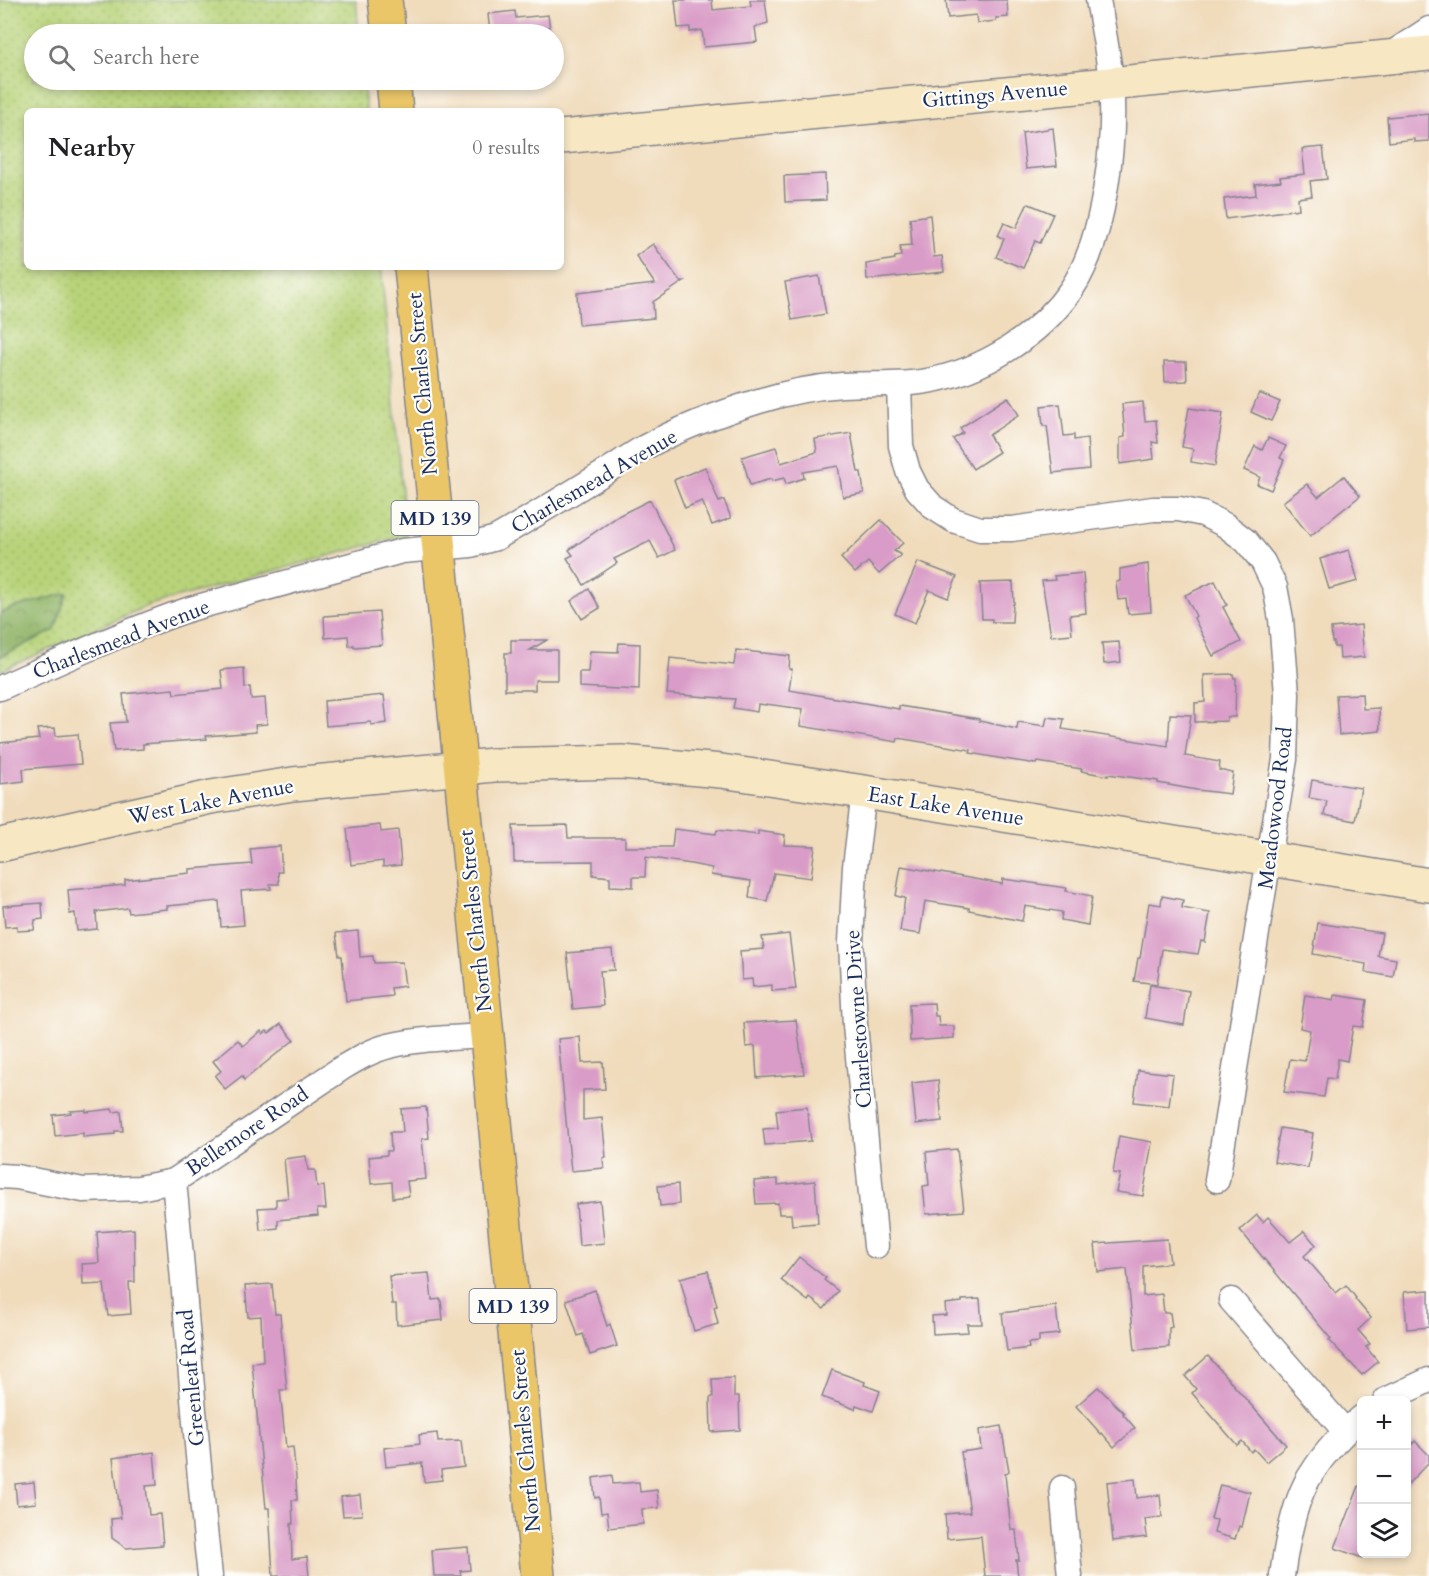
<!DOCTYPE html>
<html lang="en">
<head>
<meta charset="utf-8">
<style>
	body { margin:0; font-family:Cardo,serif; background:#f2f2f2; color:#202124 }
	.controls { position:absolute; right:18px; bottom:18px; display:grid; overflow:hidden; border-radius:9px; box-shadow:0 3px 9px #0003 }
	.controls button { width:54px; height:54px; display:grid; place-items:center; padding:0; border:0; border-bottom:2px solid #e0e0e0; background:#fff; color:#202124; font:30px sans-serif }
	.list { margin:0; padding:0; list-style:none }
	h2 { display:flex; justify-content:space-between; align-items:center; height:78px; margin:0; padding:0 24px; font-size:26px }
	h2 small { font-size:20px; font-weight:400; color:#757577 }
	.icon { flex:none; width:33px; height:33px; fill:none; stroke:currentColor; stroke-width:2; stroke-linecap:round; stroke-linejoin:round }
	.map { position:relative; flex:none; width:1429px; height:1576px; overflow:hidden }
	.search { position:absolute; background:#fff; box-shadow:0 3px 9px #0003; left:24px; top:24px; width:540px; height:66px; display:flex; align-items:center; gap:15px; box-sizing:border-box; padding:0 21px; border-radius:33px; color:#757577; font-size:22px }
	.panel { position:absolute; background:#fff; box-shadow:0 3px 9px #0003; left:24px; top:108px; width:540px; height:162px; border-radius:9px }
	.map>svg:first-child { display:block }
	.grass { fill:url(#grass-dots); stroke:#6a816c; stroke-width:1.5 }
	.forest { fill:url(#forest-crowns); stroke:#567264; stroke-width:1.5 }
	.building { fill:#d99bc7 }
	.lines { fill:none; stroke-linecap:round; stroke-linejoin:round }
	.street-casing { stroke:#86858c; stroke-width:27 }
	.secondary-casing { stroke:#86858c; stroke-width:36 }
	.primary-casing { stroke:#86858c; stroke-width:36 }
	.street { stroke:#fff; stroke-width:24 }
	.secondary { stroke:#f7e8c3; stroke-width:33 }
	.primary { stroke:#eac669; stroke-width:33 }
	.labels { text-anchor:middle; stroke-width:4.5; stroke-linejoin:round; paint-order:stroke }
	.shield { fill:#fdfcf7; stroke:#5f6c8c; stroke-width:1.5 }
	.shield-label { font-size:20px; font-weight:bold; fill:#1b2f5e }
	.street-label { font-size:21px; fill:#1b2f5e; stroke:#fdfcf7 }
</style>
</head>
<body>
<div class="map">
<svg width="1429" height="1576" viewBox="0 0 1429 1576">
	<defs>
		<pattern id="grass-dots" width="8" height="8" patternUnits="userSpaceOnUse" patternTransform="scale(1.5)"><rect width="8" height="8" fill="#b8d379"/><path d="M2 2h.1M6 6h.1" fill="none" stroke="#9eb56b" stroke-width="1.8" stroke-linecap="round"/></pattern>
		<pattern id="forest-crowns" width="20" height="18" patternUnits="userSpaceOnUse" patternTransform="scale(1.5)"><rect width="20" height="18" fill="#92b569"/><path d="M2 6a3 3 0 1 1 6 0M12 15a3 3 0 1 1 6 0" fill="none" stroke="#76945a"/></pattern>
	</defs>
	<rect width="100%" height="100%" fill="#fdfcf7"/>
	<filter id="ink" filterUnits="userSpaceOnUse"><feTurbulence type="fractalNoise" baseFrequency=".0167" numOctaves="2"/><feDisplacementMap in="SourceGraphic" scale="12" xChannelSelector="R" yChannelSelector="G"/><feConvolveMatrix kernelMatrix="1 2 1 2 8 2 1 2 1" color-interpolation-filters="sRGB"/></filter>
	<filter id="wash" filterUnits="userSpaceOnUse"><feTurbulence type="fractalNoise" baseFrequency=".008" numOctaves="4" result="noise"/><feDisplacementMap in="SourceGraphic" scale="24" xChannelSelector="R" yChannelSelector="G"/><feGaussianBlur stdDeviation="1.35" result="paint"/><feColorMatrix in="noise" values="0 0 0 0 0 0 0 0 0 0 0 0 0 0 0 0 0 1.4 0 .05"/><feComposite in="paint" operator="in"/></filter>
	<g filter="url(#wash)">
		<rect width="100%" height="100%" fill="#f0dbbb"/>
		<polygon class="grass" points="0,0 356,0 359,34 34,34 34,80 363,80 366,111 27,111 27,267 381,267 406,535 149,605 0,671"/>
		<polygon class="forest" points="67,593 55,630 0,657 0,614 12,608"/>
		<g id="blocks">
			<g class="building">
				<polygon points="675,0 712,0 713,10 751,6 750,0 765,0 768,23 755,27 757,42 704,47 702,30 690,32 690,27 678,28"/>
				<polygon points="946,0 1007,0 1008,17 996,18 996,21 977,23 976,15 948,18"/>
				<polygon points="515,11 516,18 548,15 551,34 490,34 488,14"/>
				<polygon points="1419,114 1419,115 1429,114 1429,141 1414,142 1414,139 1389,142 1387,117"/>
				<polygon points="1053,128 1057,166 1026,169 1022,133"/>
				<polygon points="1323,147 1327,179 1310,181 1312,196 1298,198 1299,209 1226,219 1224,199 1256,195 1255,184 1281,181 1280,177 1305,174 1302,149"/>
				<polygon points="825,174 826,200 785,202 784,176"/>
				<polygon points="1029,204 1053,214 1040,243 1035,241 1023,268 996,257 1004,239 998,236 1004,223 1016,228 1027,205"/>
				<polygon points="930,215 934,257 942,256 944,272 867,280 866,264 895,259 895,257 901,256 900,246 912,245 910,218"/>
				<polygon points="653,244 680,281 684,281 653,302 654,318 579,325 577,293 655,284 636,256"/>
				<polygon points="819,276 826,314 792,320 785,282"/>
				<polygon points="1164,362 1186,362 1187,381 1165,382"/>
				<polygon points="1259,393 1280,402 1271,421 1251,412"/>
				<polygon points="1008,397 1019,415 989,435 999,452 973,469 953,439 963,433 960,428"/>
				<polygon points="1143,402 1145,421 1156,420 1158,443 1152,442 1154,459 1120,464 1120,438 1125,437 1122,404"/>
				<polygon points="1060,404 1064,436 1074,435 1074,440 1087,438 1089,469 1053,473 1047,426 1043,426 1041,406"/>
				<polygon points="1189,408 1223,413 1215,466 1191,462 1193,449 1182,447"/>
				<polygon points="851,433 858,472 861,472 864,493 843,497 838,466 803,472 804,478 786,484 784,478 772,481 771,479 750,485 742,457 776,447 781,463 817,452 815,439"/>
				<polygon points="1268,438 1286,446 1280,458 1284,460 1271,490 1257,484 1260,477 1244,470 1255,446 1262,450"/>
				<polygon points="705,467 719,502 724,500 731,518 712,525 702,501 685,508 674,480"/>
				<polygon points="1344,476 1360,496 1310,536 1283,502 1307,484 1318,497"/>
				<polygon points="650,500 675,550 659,558 650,541 614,559 617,563 584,585 567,558 573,555 569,550 620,515"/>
				<polygon points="881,520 903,543 894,551 901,555 879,574 868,562 855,573 841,558"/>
				<polygon points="1349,550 1358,581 1329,589 1320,559"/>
				<polygon points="918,562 957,577 948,598 929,590 915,623 895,614"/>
				<polygon points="1148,564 1151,612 1128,614 1126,599 1118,600 1116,582 1120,581 1120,569"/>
				<polygon points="1083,573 1086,613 1070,615 1072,634 1051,636 1042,581 1055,580 1054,576"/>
				<polygon points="1215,581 1227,605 1223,607 1241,642 1213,656 1194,618 1196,616 1185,595"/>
				<polygon points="1013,582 1014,604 1013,604 1012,622 992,622 992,619 982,619 980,583"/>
				<polygon points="589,589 600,608 582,619 571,601"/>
				<polygon points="379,612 382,645 354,647 354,645 349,646 348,636 325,638 324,616"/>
				<polygon points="1361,625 1364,657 1340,659 1339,647 1334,647 1334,642 1332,642 1331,628"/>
				<polygon points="511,640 547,640 530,650 557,650 557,680 535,680 535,690 505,690 505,653 511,653"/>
				<polygon points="1119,642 1121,662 1104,664 1102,643"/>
				<polygon points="619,643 640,644 639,690 579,687 579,672 588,672 590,651 618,652"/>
				<polygon points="736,650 790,656 789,669 792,669 789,690 899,709 899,706 979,719 979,721 1017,729 1018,722 1045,726 1047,717 1064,719 1062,729 1168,746 1170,714 1191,715 1185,756 1220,762 1219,770 1233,773 1230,794 1197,790 1158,783 1158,781 1108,774 1108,776 1081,771 1082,769 1038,762 1037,764 998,758 970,753 971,750 898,738 897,742 800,726 803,709 766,704 766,705 758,704 757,712 733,708 735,699 667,694 670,658 734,665"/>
				<polygon points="244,668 245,688 250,687 251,699 265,698 267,724 255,725 256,732 206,736 207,739 143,744 143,749 114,751 110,723 126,722 123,694 173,689 174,694 223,689 221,670"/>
				<polygon points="1233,674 1234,678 1236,678 1235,717 1227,717 1227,721 1195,722 1195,703 1205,702 1204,675"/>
				<polygon points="1362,694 1363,709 1379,708 1380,731 1339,735 1336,695"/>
				<polygon points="384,695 387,723 371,725 371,722 326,726 324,701"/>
				<polygon points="55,728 56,736 78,734 81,764 23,769 24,781 0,784 0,743 39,739 37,729"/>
				<polygon points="1312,780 1361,788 1355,821 1324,815 1327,801 1309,798"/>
				<polygon points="380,825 381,832 398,830 401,865 383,867 383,861 351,865 347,829"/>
				<polygon points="567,825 568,838 625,838 625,847 672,847 674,829 716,834 717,830 758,835 758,831 785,835 784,845 815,846 811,878 774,873 767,901 749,898 751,881 711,875 712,868 691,864 646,857 645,877 633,877 633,887 610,886 610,877 593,875 593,861 514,862 513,826"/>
				<polygon points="280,846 282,872 278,872 279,884 270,884 271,889 241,891 244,925 221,927 219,901 167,906 167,909 129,913 128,908 96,912 97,929 77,931 75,913 70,914 68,890 125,885 125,880 190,873 190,869 252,864 250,849"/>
				<polygon points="901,866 1002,884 1003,879 1067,888 1066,891 1092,896 1088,925 1061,920 1062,912 1025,906 1022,921 969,910 969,908 925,901 920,934 900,931 905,898 896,896"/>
				<polygon points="1162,896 1183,900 1182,908 1210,913 1205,942 1201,941 1198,954 1162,949 1157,984 1134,981 1138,958 1140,958 1149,903 1161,905"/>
				<polygon points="42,903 43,919 35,920 34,930 17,931 17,926 5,927 3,906"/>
				<polygon points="1318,923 1382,933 1378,956 1396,959 1393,977 1365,972 1366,964 1313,954"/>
				<polygon points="358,931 360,957 373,956 374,963 402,962 405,986 391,988 392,996 346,1001 342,956 339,956 336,933"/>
				<polygon points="789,934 796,989 772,991 772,985 753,987 752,979 742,980 740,951 764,949 762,937"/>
				<polygon points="612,949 614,970 600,971 603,1006 573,1009 567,953"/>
				<polygon points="1150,985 1189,991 1184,1025 1145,1018"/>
				<polygon points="1305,995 1334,1000 1335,995 1367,1000 1363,1027 1353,1026 1347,1061 1338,1059 1335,1079 1327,1078 1324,1097 1284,1092 1290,1059 1305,1061 1310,1030 1300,1028"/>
				<polygon points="934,1003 935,1016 938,1016 939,1026 954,1026 954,1038 910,1041 909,1004"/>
				<polygon points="796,1020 804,1074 757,1078 755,1046 746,1047 744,1023"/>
				<polygon points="281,1024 294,1040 244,1080 242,1076 225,1089 215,1076 221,1071 213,1061 238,1040 243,1046 261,1031 263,1034 267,1031 269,1033"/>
				<polygon points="580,1037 582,1063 603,1062 605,1089 583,1090 583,1120 602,1118 606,1157 603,1158 604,1168 571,1171 558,1039"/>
				<polygon points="1138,1070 1173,1074 1169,1106 1134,1102"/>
				<polygon points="938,1080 942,1121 916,1124 912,1083"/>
				<polygon points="426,1107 429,1138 422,1139 426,1179 407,1181 409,1196 393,1198 392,1182 371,1184 369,1157 387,1155 387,1151 391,1151 390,1132 403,1132 401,1109"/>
				<polygon points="807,1107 811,1141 765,1145 763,1129 778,1128 776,1110"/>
				<polygon points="112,1109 113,1112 121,1111 123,1131 115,1131 115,1134 83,1137 83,1133 55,1136 53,1115 71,1113 70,1111 86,1110 86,1112"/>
				<polygon points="1280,1128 1313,1133 1308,1168 1274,1162"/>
				<polygon points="1119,1136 1152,1142 1143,1196 1116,1192 1120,1174 1113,1173"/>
				<polygon points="957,1149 964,1211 926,1214 923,1186 929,1185 926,1152"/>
				<polygon points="306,1156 308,1170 315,1170 317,1187 324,1186 326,1209 317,1209 318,1216 278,1220 278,1228 260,1230 258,1208 276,1207 276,1199 288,1198 284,1159"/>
				<polygon points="778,1179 778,1185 815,1181 818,1223 792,1225 791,1214 779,1214 778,1203 756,1204 754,1181"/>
				<polygon points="678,1184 679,1204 660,1206 658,1186"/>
				<polygon points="600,1201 604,1243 579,1246 576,1204"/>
				<polygon points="1257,1215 1263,1222 1268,1217 1290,1242 1304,1231 1316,1245 1304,1256 1336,1293 1346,1285 1356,1298 1355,1299 1371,1318 1358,1330 1370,1344 1366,1347 1378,1362 1362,1375 1329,1340 1331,1339 1240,1230"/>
				<polygon points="134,1229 135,1282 129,1282 131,1314 108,1316 104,1284 83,1285 82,1264 99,1263 97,1232"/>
				<polygon points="1167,1239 1170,1263 1143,1266 1143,1296 1162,1294 1164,1313 1170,1313 1172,1327 1169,1328 1169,1347 1135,1350 1127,1269 1098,1272 1095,1244"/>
				<polygon points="799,1257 826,1278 824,1280 838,1291 824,1309 810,1298 808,1301 781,1280"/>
				<polygon points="708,1271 717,1306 714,1307 718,1324 694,1331 680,1278"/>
				<polygon points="429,1273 432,1300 441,1299 443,1320 397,1325 396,1304 392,1304 389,1276"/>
				<polygon points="272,1284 275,1314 280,1314 283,1350 287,1390 280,1390 286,1448 293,1447 296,1478 297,1500 292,1500 293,1524 291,1524 292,1559 307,1557 309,1576 273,1576 269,1508 266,1508 252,1363 263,1362 261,1316 248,1317 245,1286"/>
				<polygon points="595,1290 607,1326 610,1324 617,1346 590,1355 583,1334 578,1336 566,1300"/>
				<polygon points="1429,1290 1429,1327 1407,1329 1404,1292"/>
				<polygon points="980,1299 982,1324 967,1324 968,1332 933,1334 932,1316 946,1315 945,1304 962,1302 962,1300"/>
				<polygon points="1056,1306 1059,1334 1039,1336 1039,1342 1028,1343 1029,1348 1007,1351 1002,1313"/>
				<polygon points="1208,1356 1286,1445 1266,1462 1254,1449 1251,1452 1242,1441 1237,1445 1192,1393 1196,1389 1185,1376"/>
				<polygon points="832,1370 865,1382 864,1385 880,1391 873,1411 856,1405 855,1409 822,1397"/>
				<polygon points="734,1378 734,1396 739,1396 740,1430 711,1432 710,1398 713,1397 712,1379"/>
				<polygon points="1098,1387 1124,1413 1123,1414 1135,1428 1114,1447 1102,1433 1101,1434 1076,1406"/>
				<polygon points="1001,1426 1009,1471 1005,1474 1011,1530 1016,1530 1019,1560 1016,1560 1018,1576 985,1576 981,1536 947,1539 945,1514 970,1512 961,1452 981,1449 979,1430"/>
				<polygon points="437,1433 438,1442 461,1441 464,1467 441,1470 442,1480 424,1482 422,1463 386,1467 384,1448 420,1444 419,1435"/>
				<polygon points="1415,1441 1429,1455 1429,1462 1407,1485 1407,1450"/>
				<polygon points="154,1452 157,1485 146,1486 149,1515 160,1514 163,1545 126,1548 112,1538 111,1519 121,1518 113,1458"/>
				<polygon points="612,1475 613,1484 639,1482 640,1492 657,1490 659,1508 642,1509 643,1524 609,1528 607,1512 601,1513 599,1497 595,1498 593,1478"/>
				<polygon points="1135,1479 1137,1498 1160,1495 1162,1517 1145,1519 1147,1537 1113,1541 1107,1482"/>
				<polygon points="34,1482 36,1503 17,1505 15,1484"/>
				<polygon points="1220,1485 1250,1492 1242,1527 1239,1526 1235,1539 1214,1533 1217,1520 1211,1519"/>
				<polygon points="1359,1486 1362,1486 1362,1558 1335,1548"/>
				<polygon points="360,1495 362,1515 343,1516 341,1497"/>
				<polygon points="468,1547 470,1570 460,1571 461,1576 434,1576 432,1550"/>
			</g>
		</g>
	</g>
	<g filter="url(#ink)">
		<use href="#blocks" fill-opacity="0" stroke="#86858c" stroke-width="1.5"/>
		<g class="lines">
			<g class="street-casing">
				<g id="street">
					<polyline points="1388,56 1429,29"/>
					<polyline points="899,385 901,446 908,471 917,489 933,507 953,520 980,529 1012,529 1153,509 1179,509 1203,514 1225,525 1246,541 1263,562 1275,587 1281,619 1287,694 1285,759 1217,1180"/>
					<path d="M0,688C63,660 125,631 190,609L402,551L471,545L496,538C527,520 558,501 589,482C608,471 626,458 645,447C681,428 720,413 759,401C785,393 814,387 842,385C871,383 899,386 927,381C983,371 1039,336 1071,290C1104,242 1116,141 1111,84C1109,56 1103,28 1098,0"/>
					<polyline points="864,792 855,867 851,942 855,1025 876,1246"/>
					<path d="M0,1176L17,1177L83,1190L139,1188L174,1181L342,1068C357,1059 372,1050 389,1046C421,1038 455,1038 487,1036"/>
					<path d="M174,1181C187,1312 195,1445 210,1576"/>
					<polyline points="1231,1300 1345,1431"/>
					<polyline points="1386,1400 1429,1380"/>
					<polyline points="1062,1488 1070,1576"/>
					<path d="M1282,1576C1286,1547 1295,1497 1312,1473C1325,1452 1343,1433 1362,1417"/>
				</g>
			</g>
			<g class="secondary-casing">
				<g id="secondary">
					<polyline points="561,137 1429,53"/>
					<polyline points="0,845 211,797 293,784 494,765 622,762 721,771 864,792 1429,885"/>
				</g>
			</g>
			<g class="primary-casing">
				<g id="primary">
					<polyline points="385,0 389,34"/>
					<polyline points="393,80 396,111"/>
					<polyline points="411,267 487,1036 538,1576"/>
				</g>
			</g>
			<use href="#street" class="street"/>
			<use href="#secondary" class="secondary"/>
			<use href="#primary" class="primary"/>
		</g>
	</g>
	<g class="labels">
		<g class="shield">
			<rect x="391.5" y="501" width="87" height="34" rx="4.5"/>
			<rect x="469.5" y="1289" width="87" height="34" rx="4.5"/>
		</g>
		<g class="shield-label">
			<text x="435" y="525">MD 139</text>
			<text x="513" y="1313">MD 139</text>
		</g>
		<g class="street-label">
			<text transform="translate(995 94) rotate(-5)" y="7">Gittings Avenue</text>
			<text transform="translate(422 384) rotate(-95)" y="7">North Charles Street</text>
			<text transform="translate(594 481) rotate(-30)" y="7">Charlesmead Avenue</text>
			<text transform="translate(121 639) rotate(-21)" y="7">Charlesmead Avenue</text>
			<text transform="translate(211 801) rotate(-11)" y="7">West Lake Avenue</text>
			<text transform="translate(946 806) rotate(9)" y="7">East Lake Avenue</text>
			<text transform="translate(1275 808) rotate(-83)" y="7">Meadowood Road</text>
			<text transform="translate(475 921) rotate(-96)" y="7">North Charles Street</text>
			<text transform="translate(858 1019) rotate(-94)" y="7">Charlestowne Drive</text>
			<text transform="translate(247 1131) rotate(-34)" y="7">Bellemore Road</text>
			<text transform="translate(191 1378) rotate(-95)" y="7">Greenleaf Road</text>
			<text transform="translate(525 1441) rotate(-95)" y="7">North Charles Street</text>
		</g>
	</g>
</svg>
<div class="controls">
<button>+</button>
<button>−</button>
<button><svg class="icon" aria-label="layers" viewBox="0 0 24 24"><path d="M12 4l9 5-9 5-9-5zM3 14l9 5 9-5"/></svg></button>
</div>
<div class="search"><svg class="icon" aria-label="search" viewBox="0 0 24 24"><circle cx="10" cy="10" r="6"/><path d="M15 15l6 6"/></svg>Search here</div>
<section class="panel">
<h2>Nearby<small>0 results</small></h2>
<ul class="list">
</ul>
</section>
</div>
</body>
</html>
